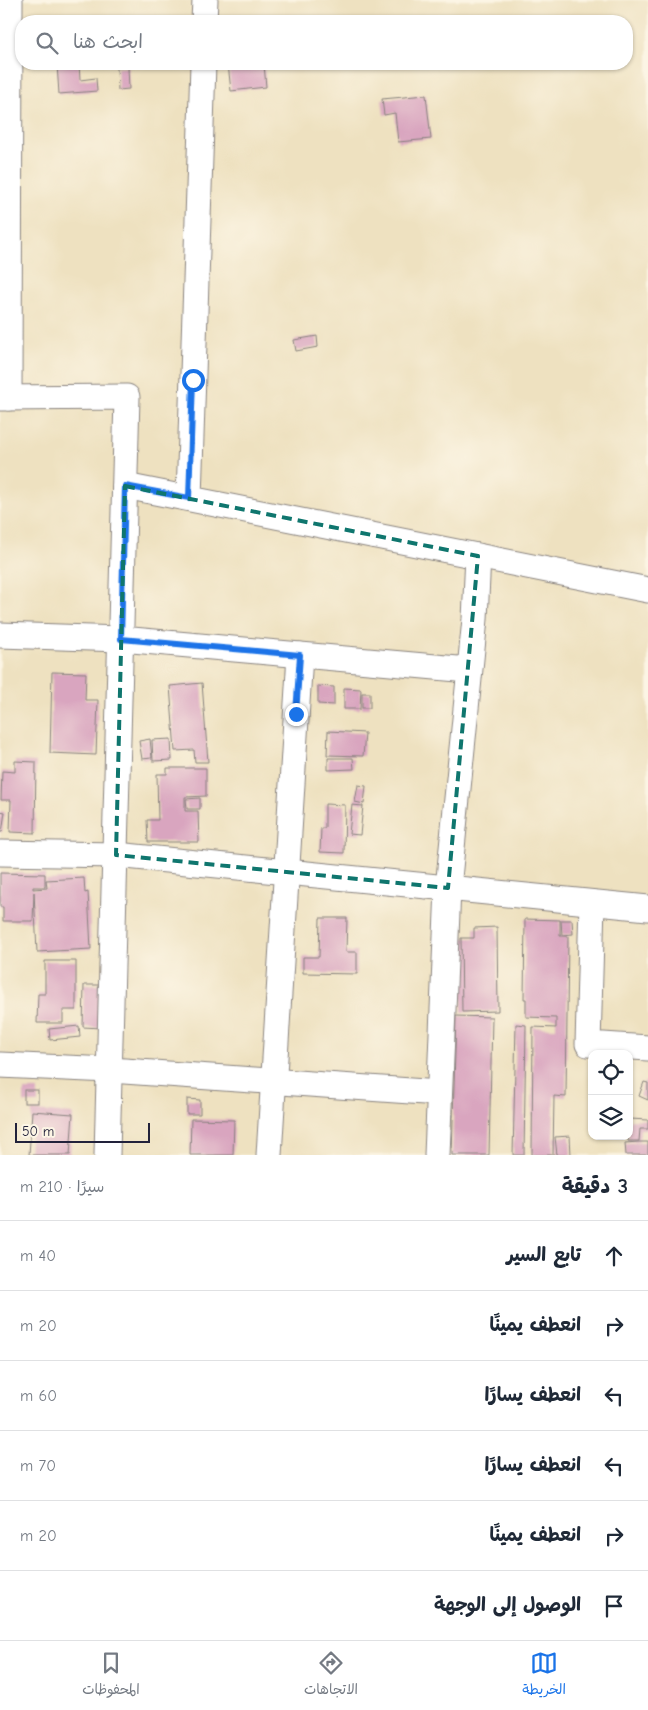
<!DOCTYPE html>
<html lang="ar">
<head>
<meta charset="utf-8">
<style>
	body { margin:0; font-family:"Comic Neue","Playpen Sans Arabic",sans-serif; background:#f6f6f7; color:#1f2937; direction:rtl }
	.controls { position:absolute; right:15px; bottom:15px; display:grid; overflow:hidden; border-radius:10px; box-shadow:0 1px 4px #0004 }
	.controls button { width:45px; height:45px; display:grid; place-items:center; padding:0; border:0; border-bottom:1px solid #e0e1e3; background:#fff; color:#1f2937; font:25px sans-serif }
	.scale { position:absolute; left:15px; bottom:12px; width:135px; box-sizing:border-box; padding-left:5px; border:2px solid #22223b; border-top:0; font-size:14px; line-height:18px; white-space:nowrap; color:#22223b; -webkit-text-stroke:4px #fcf5e5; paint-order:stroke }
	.stop { position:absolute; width:15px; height:15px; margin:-11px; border:4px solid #1a73e8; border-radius:50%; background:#fff }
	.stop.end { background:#1a73e8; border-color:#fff; box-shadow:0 1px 5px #0008 }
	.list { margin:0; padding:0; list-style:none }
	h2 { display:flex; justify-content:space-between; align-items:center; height:65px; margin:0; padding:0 20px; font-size:21px }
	h2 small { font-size:16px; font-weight:400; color:#747a83 }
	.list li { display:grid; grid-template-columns:32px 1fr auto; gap:15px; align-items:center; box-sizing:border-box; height:70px; padding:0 20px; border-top:1px solid #e0e1e3 }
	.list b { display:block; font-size:19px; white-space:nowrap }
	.list em { font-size:16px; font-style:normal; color:#747a83 }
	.icon { flex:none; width:28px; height:28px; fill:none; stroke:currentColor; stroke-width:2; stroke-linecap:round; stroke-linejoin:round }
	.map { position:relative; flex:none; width:648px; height:1155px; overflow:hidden; direction:ltr }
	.search { position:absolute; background:#fff; box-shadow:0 1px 4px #0004; left:15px; right:15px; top:15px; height:55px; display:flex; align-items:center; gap:12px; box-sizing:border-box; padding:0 18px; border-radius:20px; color:#747a83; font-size:19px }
	.sheet { height:485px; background:#fff }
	nav { display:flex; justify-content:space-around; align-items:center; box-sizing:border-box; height:70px; border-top:1px solid #e0e1e3; background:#fff; font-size:14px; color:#747a83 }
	nav a { display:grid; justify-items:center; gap:2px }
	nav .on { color:#1a73e8 }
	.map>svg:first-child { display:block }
	.building { fill:#d9a5bf }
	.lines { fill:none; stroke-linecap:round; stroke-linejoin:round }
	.minor-casing { stroke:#88827e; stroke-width:27 }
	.minor { stroke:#fff; stroke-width:25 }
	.route { stroke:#1a73e8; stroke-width:6 }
	.marked { fill:none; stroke:#0f766e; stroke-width:4; stroke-dasharray:10 6; stroke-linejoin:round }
</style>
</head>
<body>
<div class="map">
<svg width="648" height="1155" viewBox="0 0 648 1155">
	<rect width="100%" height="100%" fill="#fcf5e5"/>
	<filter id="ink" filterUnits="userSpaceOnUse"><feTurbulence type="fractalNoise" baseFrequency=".02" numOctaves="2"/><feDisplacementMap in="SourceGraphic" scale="10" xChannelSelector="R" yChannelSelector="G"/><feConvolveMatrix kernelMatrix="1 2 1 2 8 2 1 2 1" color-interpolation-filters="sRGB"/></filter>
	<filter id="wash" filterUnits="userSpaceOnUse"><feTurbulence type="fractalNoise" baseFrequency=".0096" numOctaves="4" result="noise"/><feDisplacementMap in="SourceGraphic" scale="20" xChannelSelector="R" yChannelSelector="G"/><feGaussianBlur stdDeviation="1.12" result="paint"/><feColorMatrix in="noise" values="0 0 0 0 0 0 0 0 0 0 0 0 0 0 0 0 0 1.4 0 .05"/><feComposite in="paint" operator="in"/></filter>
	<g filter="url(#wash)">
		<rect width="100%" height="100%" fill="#eee1c0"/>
		<g id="blocks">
			<g class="building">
				<polygon points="57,64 79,64 80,80 96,78 97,91 59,94"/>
				<polygon points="228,64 264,64 266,87 231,91"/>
				<polygon points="128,67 129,89 118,90 117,68"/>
				<polygon points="426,95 431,139 398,142 395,113 384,115 382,99"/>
				<polygon points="317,336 318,347 296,351 294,340"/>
				<polygon points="52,672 86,673 85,700 98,700 96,755 50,753"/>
				<polygon points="202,683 208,762 195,762 194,750 175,751 170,686"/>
				<polygon points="318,686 334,687 334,705 318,704"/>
				<polygon points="344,688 361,689 360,709 344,709"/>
				<rect x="362" y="693" width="8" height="15"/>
				<polygon points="328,731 365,733 363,756 327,755"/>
				<polygon points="150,739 152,758 142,759 139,741"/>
				<polygon points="171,739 172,760 153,761 152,740"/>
				<polygon points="328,758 353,758 354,769 328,770"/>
				<polygon points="15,761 36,762 35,833 10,832 11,800 1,800 2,771 15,772"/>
				<polygon points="167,768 206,768 206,796 185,797 185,811 198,811 199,842 148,842 147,820 158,820 157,774 167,774"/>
				<polygon points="358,785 366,786 364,804 355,802"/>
				<polygon points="200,798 200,809 187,809 186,799"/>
				<polygon points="325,804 345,805 344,853 320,852 321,828 325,828"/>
				<polygon points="352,805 363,806 360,835 349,834"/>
				<polygon points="0,811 5,812 2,832 0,832"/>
				<polygon points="0,873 45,874 45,887 33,887 33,889 47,888 46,880 84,878 85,893 88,892 91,949 37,952 34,892 33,921 3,921 3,907 0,907"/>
				<polygon points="320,918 347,918 346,952 357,952 357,974 303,973 303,957 319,957"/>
				<polygon points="525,919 560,920 560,936 568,936 566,1097 554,1096 553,1155 532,1155 533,1027 556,1028 556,1018 526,1017 526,999 524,999"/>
				<polygon points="561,920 572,920 573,934 562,935"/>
				<polygon points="497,927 498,1011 462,1012 461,938 474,938 474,928"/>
				<polygon points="45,961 76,961 76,1010 63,1010 63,1023 37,1023 38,994 45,994"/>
				<polygon points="84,985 102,985 101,1028 83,1027"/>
				<polygon points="456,1016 492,1017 489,1155 452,1155"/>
				<polygon points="516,1024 526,1025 524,1155 513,1155"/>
				<polygon points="79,1026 80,1037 50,1040 49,1029"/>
				<polygon points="644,1082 648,1083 648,1100 639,1096"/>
				<rect x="24" y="1090" width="14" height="13"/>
				<polygon points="187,1099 200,1100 200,1114 187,1114"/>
				<polygon points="32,1111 73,1114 70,1155 29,1155"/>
				<polygon points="191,1119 234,1120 233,1155 190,1155"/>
				<polygon points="630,1119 648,1120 648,1129 640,1129 639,1141 628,1141"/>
				<polygon points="570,1136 571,1155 557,1155 555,1137"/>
				<polygon points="639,1142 648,1142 648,1155 626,1155 625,1143"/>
			</g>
		</g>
	</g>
	<g filter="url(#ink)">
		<use href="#blocks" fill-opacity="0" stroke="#88827e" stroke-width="1"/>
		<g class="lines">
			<g class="minor-casing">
				<g id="minor">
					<polyline points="204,21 205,0"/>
					<polyline points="0,398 127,397 107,1155"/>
					<polyline points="9,398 10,0"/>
					<polyline points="125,486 648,590"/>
					<polyline points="189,498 203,64"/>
					<polyline points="0,635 121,639 469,670"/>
					<polyline points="0,853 116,855 648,908"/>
					<polyline points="592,903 588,1044 648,1048"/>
					<polyline points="0,1065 110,1070 439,1093"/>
					<polyline points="269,1155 300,655"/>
					<polyline points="437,1155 448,888 475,619 478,556"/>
				</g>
			</g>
			<use href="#minor" class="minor"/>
		</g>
	</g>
	<g class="lines" filter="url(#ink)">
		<polyline class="route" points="193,380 189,498 125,486 121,639 300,655 296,714"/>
	</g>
	<path class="marked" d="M125,486L478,556L448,888L116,855Z"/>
</svg>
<div class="controls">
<button><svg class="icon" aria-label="locate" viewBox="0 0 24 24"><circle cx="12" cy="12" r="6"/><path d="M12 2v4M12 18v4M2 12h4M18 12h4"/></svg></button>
<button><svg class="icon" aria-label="layers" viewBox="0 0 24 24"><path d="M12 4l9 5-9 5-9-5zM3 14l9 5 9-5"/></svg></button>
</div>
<div class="scale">50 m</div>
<div class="stop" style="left:193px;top:380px"></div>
<div class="stop end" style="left:296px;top:714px"></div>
<div class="search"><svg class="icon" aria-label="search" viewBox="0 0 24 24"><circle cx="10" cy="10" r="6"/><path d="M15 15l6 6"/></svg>ابحث هنا</div>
</div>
<section class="sheet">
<h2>3 دقيقة<small>سيرًا · 210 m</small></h2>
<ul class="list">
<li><svg class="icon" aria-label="ahead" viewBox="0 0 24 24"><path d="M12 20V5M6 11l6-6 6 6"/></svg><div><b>تابع السير</b></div><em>40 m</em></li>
<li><svg class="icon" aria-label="right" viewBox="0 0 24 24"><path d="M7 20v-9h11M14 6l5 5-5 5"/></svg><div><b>انعطف يمينًا</b></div><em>20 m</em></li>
<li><svg class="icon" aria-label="left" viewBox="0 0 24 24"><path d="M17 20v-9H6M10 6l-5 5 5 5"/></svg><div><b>انعطف يسارًا</b></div><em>60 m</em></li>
<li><svg class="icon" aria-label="left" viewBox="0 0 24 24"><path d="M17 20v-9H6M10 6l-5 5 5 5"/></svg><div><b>انعطف يسارًا</b></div><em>70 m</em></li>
<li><svg class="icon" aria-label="right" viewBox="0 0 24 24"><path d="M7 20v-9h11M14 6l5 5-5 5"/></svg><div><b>انعطف يمينًا</b></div><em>20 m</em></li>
<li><svg class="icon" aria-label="arrive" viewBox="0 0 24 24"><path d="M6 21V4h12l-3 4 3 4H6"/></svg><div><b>الوصول إلى الوجهة</b></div></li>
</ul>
</section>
<nav>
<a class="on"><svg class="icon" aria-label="map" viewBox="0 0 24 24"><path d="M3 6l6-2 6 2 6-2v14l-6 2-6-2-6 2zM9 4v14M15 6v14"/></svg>الخريطة</a>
<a><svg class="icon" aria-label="directions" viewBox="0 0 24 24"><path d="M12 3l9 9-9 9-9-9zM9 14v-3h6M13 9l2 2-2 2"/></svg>الاتجاهات</a>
<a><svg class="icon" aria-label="saved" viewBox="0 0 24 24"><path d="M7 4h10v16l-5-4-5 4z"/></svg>المحفوظات</a>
</nav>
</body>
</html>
